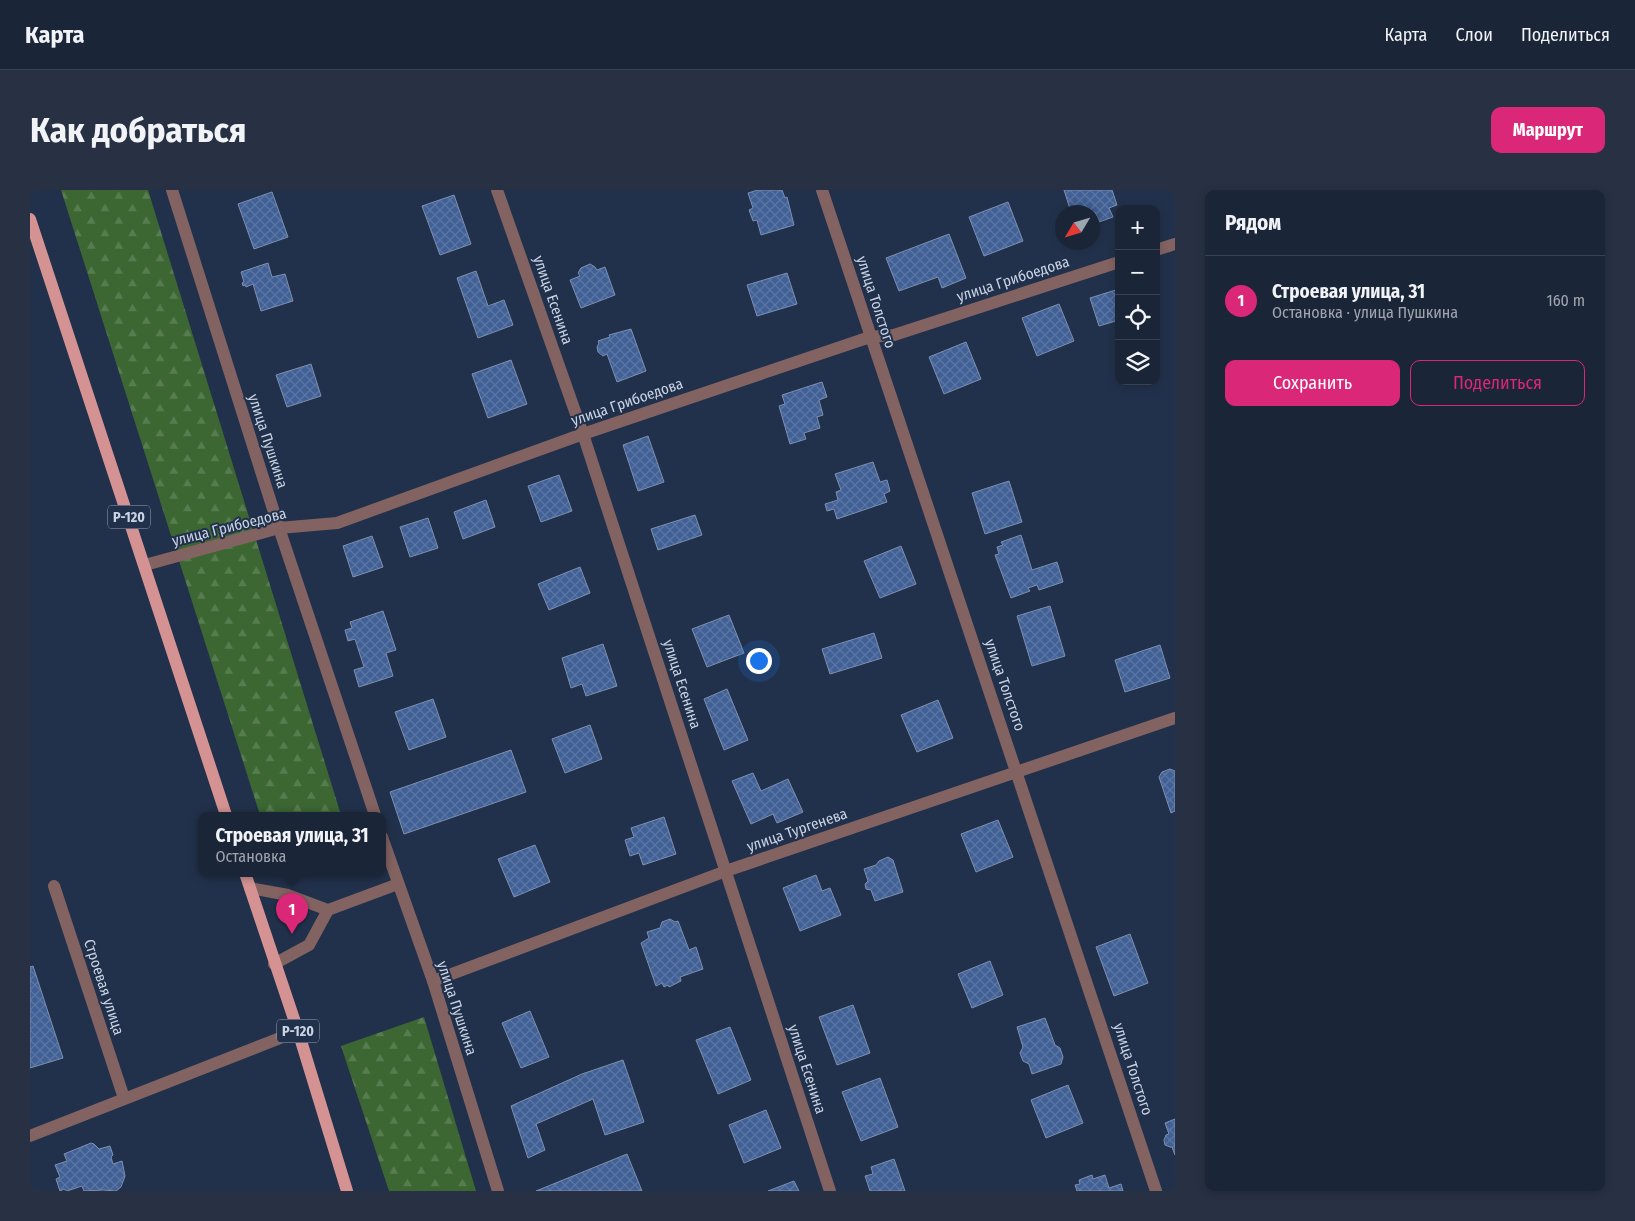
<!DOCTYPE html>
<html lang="ru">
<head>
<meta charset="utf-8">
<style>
	body { margin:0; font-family:"Fira Sans Condensed",sans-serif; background:#273143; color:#f1f3f6 }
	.controls { position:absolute; right:15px; top:15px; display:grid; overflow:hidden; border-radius:10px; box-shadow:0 2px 8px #0003 }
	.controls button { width:45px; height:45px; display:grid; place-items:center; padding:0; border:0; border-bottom:1px solid #384253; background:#1a2538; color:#f1f3f6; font:25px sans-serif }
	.compass { position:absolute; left:1025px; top:15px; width:45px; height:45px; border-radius:50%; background:#1a2538; box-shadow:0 2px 8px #0003; rotate:232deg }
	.you { position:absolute; left:728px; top:470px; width:18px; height:18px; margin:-12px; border:4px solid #fff; border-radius:50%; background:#1a73e8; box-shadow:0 0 0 8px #1a73e833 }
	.badge { display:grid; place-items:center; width:32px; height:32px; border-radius:50%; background:#db2777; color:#fff; font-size:16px; font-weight:700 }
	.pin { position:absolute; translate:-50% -41px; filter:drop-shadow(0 1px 2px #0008) }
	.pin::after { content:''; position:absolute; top:26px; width:18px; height:15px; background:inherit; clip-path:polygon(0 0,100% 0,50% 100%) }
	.popup { position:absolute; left:168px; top:622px; width:188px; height:65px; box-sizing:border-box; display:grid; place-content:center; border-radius:10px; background:#1a2538; filter:drop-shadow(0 1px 4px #0005); font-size:16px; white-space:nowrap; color:#9fa5ae }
	.popup b { font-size:19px; color:#f1f3f6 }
	.popup::after { content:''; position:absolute; left:50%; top:100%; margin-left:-10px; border:10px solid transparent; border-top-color:#1a2538 }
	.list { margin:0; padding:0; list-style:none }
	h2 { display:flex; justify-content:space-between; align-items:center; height:65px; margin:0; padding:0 20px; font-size:21px }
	h2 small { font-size:16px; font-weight:400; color:#9fa5ae }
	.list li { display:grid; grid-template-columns:32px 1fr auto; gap:15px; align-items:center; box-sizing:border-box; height:90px; padding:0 20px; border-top:1px solid #384253 }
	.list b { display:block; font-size:19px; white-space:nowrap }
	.list p { margin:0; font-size:16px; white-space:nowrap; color:#9fa5ae }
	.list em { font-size:16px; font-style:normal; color:#9fa5ae }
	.actions { display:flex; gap:10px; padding:15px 20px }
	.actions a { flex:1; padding:11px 0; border:1px solid #db2777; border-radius:10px; text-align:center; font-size:18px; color:#db2777 }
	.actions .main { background:#db2777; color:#fff }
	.icon { flex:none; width:28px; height:28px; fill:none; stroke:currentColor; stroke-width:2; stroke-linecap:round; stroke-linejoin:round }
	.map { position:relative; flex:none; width:1145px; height:1001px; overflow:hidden; border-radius:10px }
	header { display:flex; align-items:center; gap:30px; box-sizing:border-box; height:70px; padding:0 25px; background:#1a2538; border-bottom:1px solid #384253 }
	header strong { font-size:24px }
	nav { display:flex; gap:28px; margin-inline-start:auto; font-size:18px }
	.intro { display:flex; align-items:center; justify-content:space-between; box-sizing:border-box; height:120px; padding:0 30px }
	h1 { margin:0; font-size:35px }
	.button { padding:12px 22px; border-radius:10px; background:#db2777; color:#fff; font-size:18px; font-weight:700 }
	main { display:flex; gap:30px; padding:0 30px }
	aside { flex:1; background:#1a2538; border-radius:10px; box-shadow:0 2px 8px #0003 }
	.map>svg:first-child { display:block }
	.forest { fill:url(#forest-firs) }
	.building { fill:url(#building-cross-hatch); stroke:#7c8faf }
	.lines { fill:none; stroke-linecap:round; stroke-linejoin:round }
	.minor { stroke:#836362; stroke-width:12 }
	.major { stroke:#d49392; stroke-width:12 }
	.labels { text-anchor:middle; stroke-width:4; stroke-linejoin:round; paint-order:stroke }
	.shield { fill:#22314b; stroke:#98a3b7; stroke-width:1 }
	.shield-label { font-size:14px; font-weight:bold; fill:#cad4e5 }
	.street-label { font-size:15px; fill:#cad4e5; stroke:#22314b }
</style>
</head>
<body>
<header>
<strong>Карта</strong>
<nav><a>Карта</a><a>Слои</a><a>Поделиться</a></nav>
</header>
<div class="intro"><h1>Как добраться</h1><a class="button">Маршрут</a></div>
<main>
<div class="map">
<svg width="1145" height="1001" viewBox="0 0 1145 1001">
	<defs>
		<pattern id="forest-firs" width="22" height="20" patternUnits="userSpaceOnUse" patternTransform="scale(1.25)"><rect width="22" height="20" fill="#3c6733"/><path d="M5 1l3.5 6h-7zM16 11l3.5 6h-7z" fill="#577c50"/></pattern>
		<pattern id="building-cross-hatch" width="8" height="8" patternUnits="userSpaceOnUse" patternTransform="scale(1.25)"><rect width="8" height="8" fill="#416095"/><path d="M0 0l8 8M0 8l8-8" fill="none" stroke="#5b76a4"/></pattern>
	</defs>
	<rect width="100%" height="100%" fill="#22314b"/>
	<g class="forest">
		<polygon points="31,0 118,0 311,625 230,625"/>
		<polygon points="394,827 446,1001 359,1001 311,856"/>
	</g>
	<g class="building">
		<polygon points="728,0 752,0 755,8 757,7 764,35 731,45 727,30 723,31 719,20 723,18 718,3"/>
		<polygon points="1034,0 1082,0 1087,15 1079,18 1083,27 1069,32 1065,22 1041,22"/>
		<polygon points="242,2 258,47 224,59 208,14"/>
		<polygon points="424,5 441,54 410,65 392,16"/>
		<polygon points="978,12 993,51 954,66 939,27"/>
		<polygon points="919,44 936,88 912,98 908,87 869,101 856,68"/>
		<polygon points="238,73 242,87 255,84 263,111 231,121 223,94 216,97 215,95 213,96 212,93 214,92 211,82"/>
		<polygon points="560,74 565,77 567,80 575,77 585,105 551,118 540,90 550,86 548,83 551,78"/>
		<polygon points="446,81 458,116 474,110 483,135 448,148 427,88"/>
		<polygon points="757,83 767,114 727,126 717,95"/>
		<polygon points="1089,99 1089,130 1069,136 1060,108"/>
		<polygon points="1029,114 1044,151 1007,166 992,128"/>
		<polygon points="601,139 616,181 587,192 577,164 573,166 568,162 567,157 569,153 568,151 580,147 579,145"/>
		<polygon points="936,152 951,189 914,204 899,167"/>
		<polygon points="481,170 497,214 458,228 442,184"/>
		<polygon points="281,174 291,206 257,217 246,185"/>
		<polygon points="792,192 797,207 789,210 793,225 787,227 790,238 774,243 776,249 760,254 749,216 755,214 752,205"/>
		<polygon points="618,246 634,292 608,301 593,255"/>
		<polygon points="843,272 850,292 857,290 860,301 854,304 857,312 807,329 804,319 797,321 795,314 808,310 806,302 811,300 805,284"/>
		<polygon points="529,285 542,321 511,332 498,296"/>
		<polygon points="979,291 992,332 955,344 942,303"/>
		<polygon points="456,310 465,337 433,349 424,322"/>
		<polygon points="665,325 672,345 628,360 621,339"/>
		<polygon points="398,328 408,358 380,367 370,337"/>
		<polygon points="991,345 1002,380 1027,372 1033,392 1009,400 1007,395 998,398 1000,401 981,408 965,365 969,364 967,357 973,355 971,352"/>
		<polygon points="342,346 353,377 323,387 313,356"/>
		<polygon points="871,356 886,394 850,408 834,371"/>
		<polygon points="550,377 560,403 519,420 508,394"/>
		<polygon points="1020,416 1035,466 1002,476 987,426"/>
		<polygon points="353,421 366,460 356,463 363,486 329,497 324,480 334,477 325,449 318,451 315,440 322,438 320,432"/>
		<polygon points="699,425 714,463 677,477 662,439"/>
		<polygon points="844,443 852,468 800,484 792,459"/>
		<polygon points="573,454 587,496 556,506 552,494 541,498 532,468"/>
		<polygon points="1130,455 1140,488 1095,502 1085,470"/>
		<polygon points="697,499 718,550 694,560 674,509"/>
		<polygon points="403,509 416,547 379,560 365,522"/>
		<polygon points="908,510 923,548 887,562 871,525"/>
		<polygon points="560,535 572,569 535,583 522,549"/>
		<polygon points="481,560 496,602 374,644 360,602"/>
		<polygon points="1140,579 1145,581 1145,621 1141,623 1129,587 1132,582"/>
		<polygon points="723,583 731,601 758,589 773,622 747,633 743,624 721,634 702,591"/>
		<polygon points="634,627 646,664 613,675 609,663 600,666 595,650 604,647 601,638"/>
		<polygon points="968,630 983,667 946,682 931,644"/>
		<polygon points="505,655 520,692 484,707 468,669"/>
		<polygon points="858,667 863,670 873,702 845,711 841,700 836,699 835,694 838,691 834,679 846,675 849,671"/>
		<polygon points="786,685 792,701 800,698 811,725 770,741 753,698"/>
		<polygon points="640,729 645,732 648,731 659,760 666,757 673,779 650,787 651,791 639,797 638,795 634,797 632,793 626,796 611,753 619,748 617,742 630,738 632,732"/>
		<polygon points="1100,744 1118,793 1084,806 1066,757"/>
		<polygon points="960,771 973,805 942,818 928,784"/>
		<polygon points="3,776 33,868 0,878 0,777"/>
		<polygon points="823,815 840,863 807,875 789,827"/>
		<polygon points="500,821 519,867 491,878 472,833"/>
		<polygon points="1015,828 1025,855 1030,858 1033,867 1031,874 1002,884 999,874 993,871 990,863 993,857 987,837"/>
		<polygon points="700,837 721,890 688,904 666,850"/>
		<polygon points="593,870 614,932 575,945 563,909 506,934 515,960 498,968 481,916 552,884"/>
		<polygon points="850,888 868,937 831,951 812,902"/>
		<polygon points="1038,895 1053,933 1016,948 1001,910"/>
		<polygon points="736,920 751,958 714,973 699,935"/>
		<polygon points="1145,929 1145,965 1142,957 1140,957 1135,955 1134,950 1136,945 1139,944 1135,933"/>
		<polygon points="61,953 64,954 69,959 80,956 83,965 81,967 83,974 92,971 95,986 91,997 86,1001 73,1000 54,1001 52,996 37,1001 34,999 30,1001 26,989 30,987 25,975 37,971 34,964"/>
		<polygon points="597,964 612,1001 506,1001"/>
		<polygon points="864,969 875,1001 840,1001 835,986 843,984 841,977"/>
		<polygon points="1062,985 1063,989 1075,985 1079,998 1091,994 1093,1001 1047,1001 1045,995 1050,994 1049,990"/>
		<polygon points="764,991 769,1001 738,1001"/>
	</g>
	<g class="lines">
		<g class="minor">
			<polyline points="142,0 249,338 345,625"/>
			<polyline points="467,0 553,244 800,1001"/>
			<polyline points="792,0 1126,1001"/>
			<polyline points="1126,60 1145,54"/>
			<polyline points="115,375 249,338 307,333 553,244 840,147 864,145 1089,72"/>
			<polyline points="352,647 403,791 468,1001"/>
			<polyline points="24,696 94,908"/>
			<polyline points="220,698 258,705 298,720"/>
			<polyline points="244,774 279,755 298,720 368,694"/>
			<polyline points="403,791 696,681 1145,528"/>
			<polyline points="0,946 268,841"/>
		</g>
		<g class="major">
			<polyline points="0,29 196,625"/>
			<polyline points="215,683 268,841 317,1001"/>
		</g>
	</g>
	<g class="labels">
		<g class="shield">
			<rect x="78" y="315.5" width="42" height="23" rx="4"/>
			<rect x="247" y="829.5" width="42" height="23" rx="4"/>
		</g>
		<g class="shield-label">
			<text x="99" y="332">Р-120</text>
			<text x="268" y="846">Р-120</text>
		</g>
		<g class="street-label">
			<text transform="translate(983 89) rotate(-18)" y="5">улица Грибоедова</text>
			<text transform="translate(523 110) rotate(71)" y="5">улица Есенина</text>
			<text transform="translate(846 112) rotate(72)" y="5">улица Толстого</text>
			<text transform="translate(597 212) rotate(-19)" y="5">улица Грибоедова</text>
			<text transform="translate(238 251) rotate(72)" y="5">улица Пушкина</text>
			<text transform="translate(199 337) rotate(-14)" y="5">улица Грибоедова</text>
			<text transform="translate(652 494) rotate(72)" y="5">улица Есенина</text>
			<text transform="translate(975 495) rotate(71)" y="5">улица Толстого</text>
			<text transform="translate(767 640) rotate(-19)" y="5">улица Тургенева</text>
			<text transform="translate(74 797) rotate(72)" y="5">Строевая улица</text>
			<text transform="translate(427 818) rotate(72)" y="5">улица Пушкина</text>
			<text transform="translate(777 879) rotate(72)" y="5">улица Есенина</text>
			<text transform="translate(1103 879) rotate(72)" y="5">улица Толстого</text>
		</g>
	</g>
</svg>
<div class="controls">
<button>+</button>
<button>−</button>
<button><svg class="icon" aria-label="locate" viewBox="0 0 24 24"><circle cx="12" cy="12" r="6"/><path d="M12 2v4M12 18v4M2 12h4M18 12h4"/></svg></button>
<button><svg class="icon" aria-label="layers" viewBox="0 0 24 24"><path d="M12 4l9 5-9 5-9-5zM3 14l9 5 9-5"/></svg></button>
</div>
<svg class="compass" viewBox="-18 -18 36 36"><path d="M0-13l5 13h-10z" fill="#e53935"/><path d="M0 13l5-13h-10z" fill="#9fa5ae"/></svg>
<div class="you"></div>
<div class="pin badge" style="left:262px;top:744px">1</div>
<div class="popup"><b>Строевая улица, 31</b>Остановка</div>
</div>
<aside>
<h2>Рядом<small></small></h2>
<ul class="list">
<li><span class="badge">1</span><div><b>Строевая улица, 31</b><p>Остановка · улица Пушкина</p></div><em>160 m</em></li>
</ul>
<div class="actions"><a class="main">Сохранить</a><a>Поделиться</a></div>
</aside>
</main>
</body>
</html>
